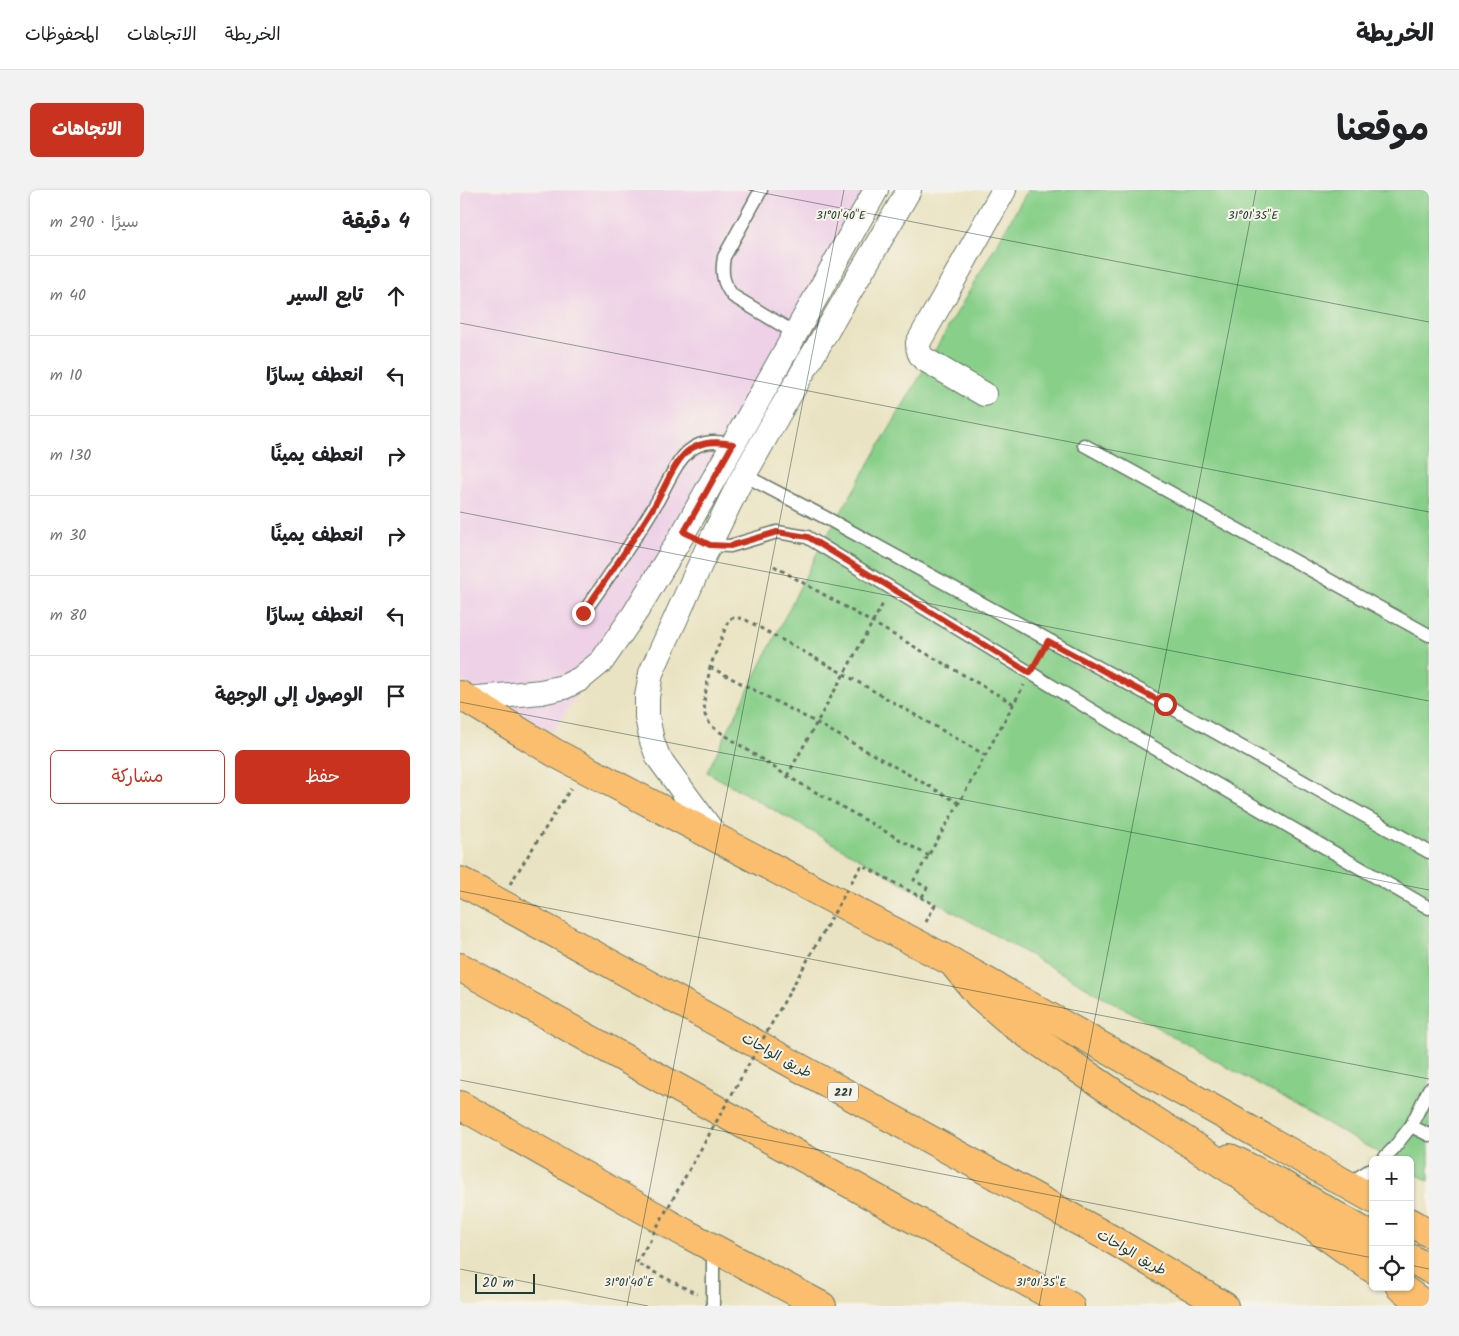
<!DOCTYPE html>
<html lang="ar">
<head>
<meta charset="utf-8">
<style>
	body { margin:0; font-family:Kalam,"Playpen Sans Arabic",sans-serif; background:#f2f2f2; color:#202124; direction:rtl }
	.controls { position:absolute; right:15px; bottom:15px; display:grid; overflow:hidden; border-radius:8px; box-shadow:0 1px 4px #0004 }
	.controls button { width:45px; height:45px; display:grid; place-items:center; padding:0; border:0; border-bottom:1px solid #e0e0e0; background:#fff; color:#202124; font:25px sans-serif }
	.scale { position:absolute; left:15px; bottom:12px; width:60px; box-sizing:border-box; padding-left:5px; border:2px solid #1f3d34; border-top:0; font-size:14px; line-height:18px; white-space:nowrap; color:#1f3d34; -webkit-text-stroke:4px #f7f3e8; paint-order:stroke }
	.stop { position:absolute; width:15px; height:15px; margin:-11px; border:4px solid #c8321e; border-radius:50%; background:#fff }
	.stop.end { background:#c8321e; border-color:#fff; box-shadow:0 1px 5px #0008 }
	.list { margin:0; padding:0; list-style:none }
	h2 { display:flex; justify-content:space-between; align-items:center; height:65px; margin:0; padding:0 20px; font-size:21px }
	h2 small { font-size:16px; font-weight:400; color:#757577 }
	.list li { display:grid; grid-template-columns:32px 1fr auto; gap:15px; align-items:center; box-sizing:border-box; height:80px; padding:0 20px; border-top:1px solid #e0e0e0 }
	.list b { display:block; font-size:19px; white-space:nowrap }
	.list em { font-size:16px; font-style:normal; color:#757577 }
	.actions { display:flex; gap:10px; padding:15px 20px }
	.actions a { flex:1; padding:11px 0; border:1px solid #c8321e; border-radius:8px; text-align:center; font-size:18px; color:#c8321e }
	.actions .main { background:#c8321e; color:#fff }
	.icon { flex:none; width:28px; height:28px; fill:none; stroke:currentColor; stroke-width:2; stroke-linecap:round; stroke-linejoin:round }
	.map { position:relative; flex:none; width:969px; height:1116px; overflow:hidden; direction:ltr; border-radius:8px }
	header { display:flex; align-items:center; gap:30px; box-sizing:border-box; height:70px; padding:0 25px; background:#fff; border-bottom:1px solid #e0e0e0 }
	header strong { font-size:24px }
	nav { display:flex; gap:28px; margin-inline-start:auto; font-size:18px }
	.intro { display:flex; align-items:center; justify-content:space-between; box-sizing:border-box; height:120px; padding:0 30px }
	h1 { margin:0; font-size:35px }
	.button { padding:12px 22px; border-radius:8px; background:#c8321e; color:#fff; font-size:18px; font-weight:700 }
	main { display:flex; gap:30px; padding:0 30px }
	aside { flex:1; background:#fff; border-radius:8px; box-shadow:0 1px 4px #0004 }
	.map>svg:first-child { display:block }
	.built { fill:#eed0e7 }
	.green { fill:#88cf89; stroke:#54865e }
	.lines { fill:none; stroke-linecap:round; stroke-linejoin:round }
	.lane-casing { stroke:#676; stroke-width:15 }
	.street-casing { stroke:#676; stroke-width:26 }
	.primary-casing { stroke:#676; stroke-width:30 }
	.highway-casing { stroke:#676; stroke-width:30 }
	.path { stroke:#676; stroke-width:3; stroke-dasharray:4 4; stroke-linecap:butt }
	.lane { stroke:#fff; stroke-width:12 }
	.street { stroke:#fff; stroke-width:24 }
	.primary { stroke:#fabe6e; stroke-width:28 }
	.highway { stroke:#fabe6e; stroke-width:28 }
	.path-bridge { stroke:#676; stroke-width:3; stroke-dasharray:4 4; stroke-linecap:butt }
	.route { stroke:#c8321e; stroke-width:6 }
	.ticks { fill:none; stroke:#1f3d34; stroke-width:1; stroke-opacity:0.45 }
	.labels { text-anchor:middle; stroke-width:4; stroke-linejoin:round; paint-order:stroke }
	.shield { fill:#f7f3e8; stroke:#60746a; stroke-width:1 }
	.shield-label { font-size:12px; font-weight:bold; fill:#1f3d34 }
	.street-label { font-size:14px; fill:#1f3d34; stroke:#f7f3e8 }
	.ticks-label { font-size:12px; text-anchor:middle; fill:#1f3d34; stroke:#f7f3e8; stroke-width:4; stroke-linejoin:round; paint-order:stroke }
</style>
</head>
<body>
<header>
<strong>الخريطة</strong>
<nav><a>الخريطة</a><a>الاتجاهات</a><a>المحفوظات</a></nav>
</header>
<div class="intro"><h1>موقعنا</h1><a class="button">الاتجاهات</a></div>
<main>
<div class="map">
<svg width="969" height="1116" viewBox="0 0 969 1116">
	<rect width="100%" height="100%" fill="#f7f3e8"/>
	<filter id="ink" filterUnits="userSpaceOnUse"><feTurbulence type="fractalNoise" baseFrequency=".02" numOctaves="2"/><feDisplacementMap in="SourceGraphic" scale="10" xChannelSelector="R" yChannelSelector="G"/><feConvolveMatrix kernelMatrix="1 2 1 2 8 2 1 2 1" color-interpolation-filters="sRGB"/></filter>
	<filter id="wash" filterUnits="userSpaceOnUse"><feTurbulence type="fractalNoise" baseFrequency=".0096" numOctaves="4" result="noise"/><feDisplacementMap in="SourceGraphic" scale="20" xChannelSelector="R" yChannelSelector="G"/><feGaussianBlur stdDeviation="1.12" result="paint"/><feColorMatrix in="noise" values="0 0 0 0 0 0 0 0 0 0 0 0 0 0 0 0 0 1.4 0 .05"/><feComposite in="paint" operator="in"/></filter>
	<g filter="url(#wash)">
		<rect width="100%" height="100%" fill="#eae3c3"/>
		<polygon class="built" points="0,0 408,0 154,446 93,542 0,490"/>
		<polygon class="green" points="568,0 969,0 969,991 950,981 950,970 931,970 247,582 356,365"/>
	</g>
	<g filter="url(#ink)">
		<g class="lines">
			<g class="lane-casing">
				<g id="lane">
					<path d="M301,0L264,67C261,83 263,94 273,106L335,143"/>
					<polyline points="624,255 969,445"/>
					<polyline points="284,285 370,330 705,514 969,662"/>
					<polyline points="249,355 270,356 317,342 347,347 684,552 969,718"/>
					<path d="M123,423C148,388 172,353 194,317C204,301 215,272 229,261C242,250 257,251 273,254"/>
					<polyline points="951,936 969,945"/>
					<polyline points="922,970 933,959 951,936 969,899"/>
					<polyline points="888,994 913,978"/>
					<polyline points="253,1058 253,1116"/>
				</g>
			</g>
			<g class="street-casing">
				<g id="street">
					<path d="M524,204L464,169C459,164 458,160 458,153L544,0"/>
					<polyline points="8,509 81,502 104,497 120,489 142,471 175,423 224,342 416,0"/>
					<polyline points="258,649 198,567 192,551 187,527 187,507 191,483 249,355 278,296 319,223 449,0"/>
				</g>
			</g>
			<g class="primary-casing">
				<g id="primary">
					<polyline points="0,505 95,563 492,772 913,1009"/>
					<polyline points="0,915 225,1043 362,1116"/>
					<polyline points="770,968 818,992 913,1047"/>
					<polyline points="950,1032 969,1043"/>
					<polyline points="950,1068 969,1079"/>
				</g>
			</g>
			<g class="highway-casing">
				<g id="highway">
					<polyline points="0,691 651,1049 764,1116"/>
					<polyline points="492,772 519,805 554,835 689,927 784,988 913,1079"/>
					<polyline points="0,777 610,1116"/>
					<polyline points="940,1097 967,1116"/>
				</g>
			</g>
			<g class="path">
				<polyline points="314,376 554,514"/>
				<polyline points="250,477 357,533 499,613"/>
				<polyline points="327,586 424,412"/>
				<polyline points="469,666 327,586 251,536 245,525 244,512 250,477 269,429 276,427 286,430 384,484 525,565"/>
				<polyline points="391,693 402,675 475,715 466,732"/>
				<polyline points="50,694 111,598"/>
				<polyline points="462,707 467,698 454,690 499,613 564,495"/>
				<polyline points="191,1049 176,1073 237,1104"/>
			</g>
			<use href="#lane" class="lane"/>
			<use href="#street" class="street"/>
			<use href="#primary" class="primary"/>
			<use href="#highway" class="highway"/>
			<polyline class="path-bridge" points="193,1044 387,700"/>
		</g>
	</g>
	<g class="lines" filter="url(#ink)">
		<path class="route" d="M123,423C147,388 171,354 193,318C203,302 214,271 229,260C243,251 257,251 273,254L224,342L250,355L270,356L317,342L348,347L570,483L588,451L705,514"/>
	</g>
	<path class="ticks" d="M288,0L969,132M0,133L969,322M0,322L969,511M0,512L969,700M0,701L969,889M0,890L913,1068M950,1075L969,1079M0,1079L188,1116M167,1116L384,0M579,1116L796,0"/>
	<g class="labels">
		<rect class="shield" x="368" y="892.5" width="30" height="19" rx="4"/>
		<g class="shield-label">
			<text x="383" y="906">221</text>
		</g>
		<g class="street-label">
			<text transform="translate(317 865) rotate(29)" y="5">طريق الواحات</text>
			<text transform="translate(672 1062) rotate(30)" y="5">طريق الواحات</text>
		</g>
	</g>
	<g class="ticks-label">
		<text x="381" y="29">31°01'40"E</text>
		<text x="793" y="29">31°01'35"E</text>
		<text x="169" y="1096">31°01'40"E</text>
		<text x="581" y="1096">31°01'35"E</text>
	</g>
</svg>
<div class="controls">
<button>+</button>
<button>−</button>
<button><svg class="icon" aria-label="locate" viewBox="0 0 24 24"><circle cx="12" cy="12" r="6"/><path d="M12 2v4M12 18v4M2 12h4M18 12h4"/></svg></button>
</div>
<div class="scale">20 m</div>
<div class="stop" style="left:705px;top:514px"></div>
<div class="stop end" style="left:123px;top:423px"></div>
</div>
<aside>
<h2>4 دقيقة<small>سيرًا · 290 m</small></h2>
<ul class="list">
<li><svg class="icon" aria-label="ahead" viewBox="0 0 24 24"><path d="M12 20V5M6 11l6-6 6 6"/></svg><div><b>تابع السير</b></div><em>40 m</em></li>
<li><svg class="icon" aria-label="left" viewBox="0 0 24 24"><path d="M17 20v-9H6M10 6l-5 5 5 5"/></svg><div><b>انعطف يسارًا</b></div><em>10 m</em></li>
<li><svg class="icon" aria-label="right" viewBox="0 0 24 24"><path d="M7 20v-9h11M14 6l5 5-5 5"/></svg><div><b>انعطف يمينًا</b></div><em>130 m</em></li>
<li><svg class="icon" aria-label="right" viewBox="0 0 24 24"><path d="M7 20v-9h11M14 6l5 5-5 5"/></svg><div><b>انعطف يمينًا</b></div><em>30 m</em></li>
<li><svg class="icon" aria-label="left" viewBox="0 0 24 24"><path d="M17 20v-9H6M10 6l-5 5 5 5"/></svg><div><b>انعطف يسارًا</b></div><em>80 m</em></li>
<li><svg class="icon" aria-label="arrive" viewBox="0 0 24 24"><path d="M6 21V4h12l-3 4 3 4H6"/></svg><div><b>الوصول إلى الوجهة</b></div></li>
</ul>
<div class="actions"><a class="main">حفظ</a><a>مشاركة</a></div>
</aside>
</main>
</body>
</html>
